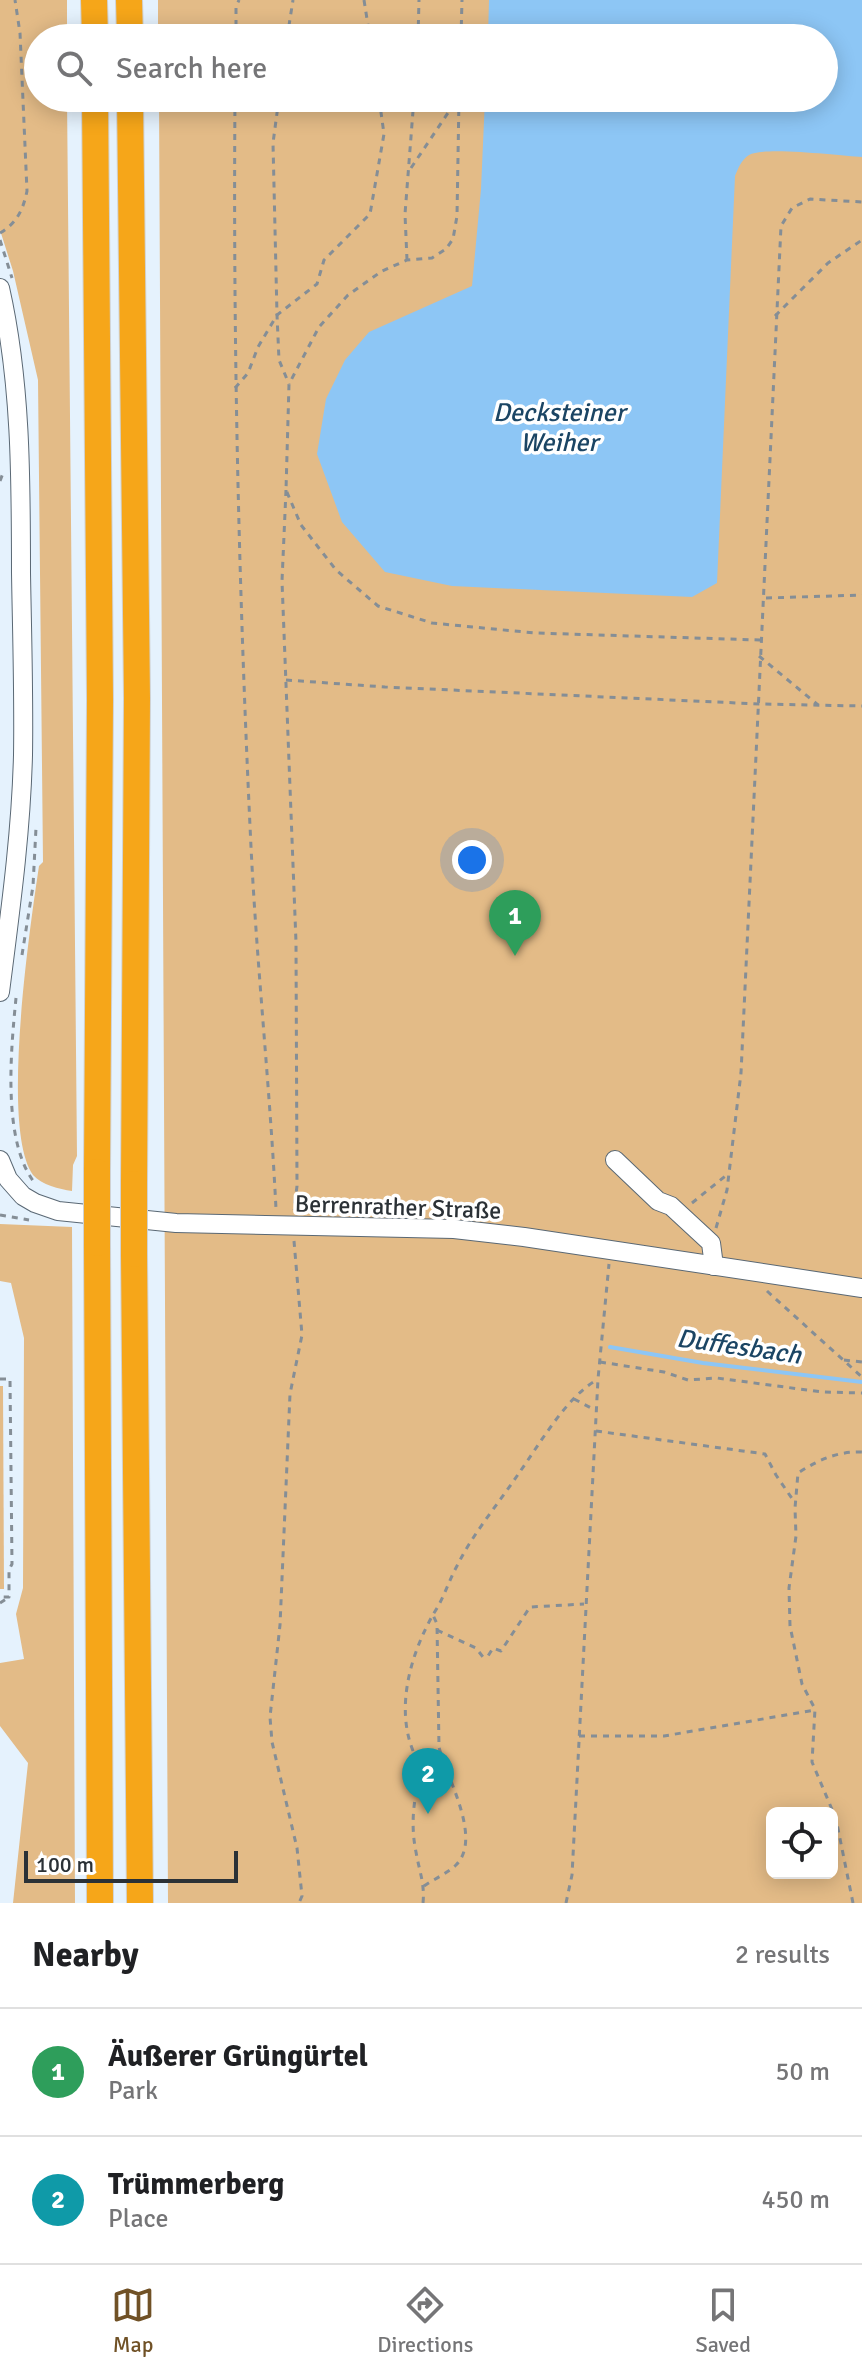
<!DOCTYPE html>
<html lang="en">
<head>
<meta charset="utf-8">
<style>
	body { margin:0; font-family:Signika,sans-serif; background:#f2f2f2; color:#202124 }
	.controls { position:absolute; right:24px; bottom:24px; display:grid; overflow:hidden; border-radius:12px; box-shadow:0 4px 20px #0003 }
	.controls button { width:72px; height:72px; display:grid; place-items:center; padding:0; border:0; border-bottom:2px solid #e0e0e0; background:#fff; color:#202124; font:40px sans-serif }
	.scale { position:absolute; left:24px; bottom:20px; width:214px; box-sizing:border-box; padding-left:8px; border:4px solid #2b3136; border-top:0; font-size:22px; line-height:28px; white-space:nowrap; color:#2b3136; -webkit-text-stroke:6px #fff; paint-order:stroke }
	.you { position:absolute; left:472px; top:860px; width:28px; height:28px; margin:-20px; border:6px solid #fff; border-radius:50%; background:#1a73e8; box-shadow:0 0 0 12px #1a73e833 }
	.badge { display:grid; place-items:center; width:52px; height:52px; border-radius:50%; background:#705126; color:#fff; font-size:26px; font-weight:700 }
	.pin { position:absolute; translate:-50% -66px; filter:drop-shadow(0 2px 4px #0008) }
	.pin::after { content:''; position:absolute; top:42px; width:28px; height:24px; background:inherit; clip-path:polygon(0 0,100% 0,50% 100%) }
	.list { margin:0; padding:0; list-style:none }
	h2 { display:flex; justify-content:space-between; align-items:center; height:104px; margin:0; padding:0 32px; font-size:34px }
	h2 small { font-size:26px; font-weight:400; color:#757577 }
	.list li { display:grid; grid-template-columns:52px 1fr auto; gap:24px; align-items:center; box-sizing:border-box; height:128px; padding:0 32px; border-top:2px solid #e0e0e0 }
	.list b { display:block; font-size:30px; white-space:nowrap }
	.list p { margin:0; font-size:26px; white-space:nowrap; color:#757577 }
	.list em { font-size:26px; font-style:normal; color:#757577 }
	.icon { flex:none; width:44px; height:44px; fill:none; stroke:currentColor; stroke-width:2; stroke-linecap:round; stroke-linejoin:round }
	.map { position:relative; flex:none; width:862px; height:1903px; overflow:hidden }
	.search { position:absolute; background:#fff; box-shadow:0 4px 20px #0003; left:24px; right:24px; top:24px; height:88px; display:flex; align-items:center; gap:20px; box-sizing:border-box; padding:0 28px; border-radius:44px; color:#757577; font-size:30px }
	.sheet { height:360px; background:#fff }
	nav { display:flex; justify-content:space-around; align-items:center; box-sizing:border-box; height:112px; border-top:2px solid #e0e0e0; background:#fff; font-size:22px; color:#757577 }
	nav a { display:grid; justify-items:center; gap:4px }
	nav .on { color:#705126 }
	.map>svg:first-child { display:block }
	.green { fill:#e3bb87; fill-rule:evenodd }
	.water { fill:#8dc6f5 }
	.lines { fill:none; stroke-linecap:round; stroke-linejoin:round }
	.stream { stroke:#8dc6f5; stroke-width:4 }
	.minor-casing { stroke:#5a6874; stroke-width:20 }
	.highway-casing { stroke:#d0d2d3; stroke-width:28 }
	.path { stroke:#858e96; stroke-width:3; stroke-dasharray:6 6; stroke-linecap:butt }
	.minor { stroke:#fff; stroke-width:18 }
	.highway { stroke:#f6a619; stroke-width:26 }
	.highway-bridge-casing { stroke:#d0d2d3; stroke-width:28; stroke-linecap:butt }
	.highway-bridge { stroke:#f6a619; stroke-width:26 }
	.labels { text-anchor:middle; stroke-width:7; stroke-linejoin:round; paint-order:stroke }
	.street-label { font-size:24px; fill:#2b3136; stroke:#fff }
	.water-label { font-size:26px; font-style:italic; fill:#1b4564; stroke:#fff }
</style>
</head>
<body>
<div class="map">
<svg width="862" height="1903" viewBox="0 0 862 1903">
	<rect width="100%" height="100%" fill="#e5f2fd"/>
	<g class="green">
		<path d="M0,0H67V38H38V98H67L77,1156L73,1165L72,1191C59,1189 42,1185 33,1175C0,1129 30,927 39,866L43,862L38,380L13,271L0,230Z"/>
		<path d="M158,0H862V1903H168L159,98H824V38H158ZM772,1813H832V1873H772Z"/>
		<polygon points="0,1224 72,1227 75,1903 13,1903 28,1763 0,1726 0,1663 24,1659 16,1614 23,1588 24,1338 11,1283 0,1281"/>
		<polygon points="0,1386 3,1386 4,1589 0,1589"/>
	</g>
	<path class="water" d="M489,0H862V157C840,156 765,146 749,155C741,160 738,169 735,176L717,583L692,597L452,586L385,572L342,522L317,454L326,399L345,360L369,332L472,286L481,189L485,98H824V38H488Z"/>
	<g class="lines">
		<polyline class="stream" points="610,1347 703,1363 862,1382"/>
		<g class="minor-casing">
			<g id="minor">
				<path d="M0,288C21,381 21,478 21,573C22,633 24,695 23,755C21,835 10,913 0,992"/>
				<polyline points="0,1160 8,1179 23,1196 35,1203 58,1211 176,1223 454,1229 524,1237 862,1288"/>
				<polyline points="615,1160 658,1201 671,1206 711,1243 714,1266"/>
			</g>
		</g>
		<g class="highway-casing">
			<g id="highway">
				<polyline points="94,0 95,38"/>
				<polyline points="129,0 130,38"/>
				<polyline points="95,98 100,700 97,1172"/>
				<polyline points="130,98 137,698 134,1184"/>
				<polyline points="97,1243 100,1903"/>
				<polyline points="134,1254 140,1903"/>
			</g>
		</g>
		<g class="path">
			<polyline points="364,0 370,38"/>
			<polyline points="236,38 236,7 239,0"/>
			<polyline points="287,38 293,0"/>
			<polyline points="418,38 419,0"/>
			<polyline points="461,38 462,0"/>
			<path d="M235,98C233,348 239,598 251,847C257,968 270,1088 276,1209"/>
			<polyline points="279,98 273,143 277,315 279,360 289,384"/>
			<polyline points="459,98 457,216 453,239 446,249 432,258 407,260 382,271 348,295 319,327 289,384 286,490 301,525 336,570 378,606 432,623 535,633 760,640"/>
			<polyline points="411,168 458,98"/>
			<path d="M0,233C17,223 23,210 27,191L20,33L15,0"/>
			<polyline points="0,240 12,278"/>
			<polyline points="407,260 405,214 414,98"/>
			<polyline points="775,316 828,263 862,240"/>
			<polyline points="235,388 248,373 258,347 277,315 317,284 324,260 370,214 384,134 379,98"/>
			<polyline points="0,481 3,473"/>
			<polyline points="286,490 282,581 296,942 297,1186 294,1210"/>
			<polyline points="766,598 862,595"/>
			<polyline points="759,656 818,705"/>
			<polyline points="286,680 385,687 760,704 862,706"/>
			<polyline points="22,955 33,886 36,828"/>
			<path d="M16,998C11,1049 2,1140 34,1182"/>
			<polyline points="692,1203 729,1173"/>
			<polyline points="0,1215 29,1220"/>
			<polyline points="716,1228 727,1190 741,1073 781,226 792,208 810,199 862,202"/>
			<polyline points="294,1241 302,1335 290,1394 280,1625 270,1717 272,1742 297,1848 302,1896 299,1903"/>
			<polyline points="767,1291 862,1377"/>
			<polyline points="844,1360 862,1362"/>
			<polyline points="600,1362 664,1372 688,1380 717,1378 822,1392 862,1393"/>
			<polyline points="0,1379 10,1379 12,1564 9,1570 9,1597 0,1597"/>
			<polyline points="574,1399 595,1410"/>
			<polyline points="596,1431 765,1454 776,1475 793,1500"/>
			<polyline points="0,1603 9,1597"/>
			<polyline points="437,1630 476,1648 483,1657 488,1656 493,1648 501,1651 530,1607 584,1604"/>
			<polyline points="579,1736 664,1736 815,1710"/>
			<polyline points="423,1768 443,1764"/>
			<path d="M424,1886C434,1879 448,1873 456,1865C483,1838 446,1777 439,1747L437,1624L433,1615"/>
			<path d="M423,1903C425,1884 419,1870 416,1852C410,1823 414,1796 422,1768C391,1721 408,1658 434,1613C444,1598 449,1580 458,1564C474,1532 499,1503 519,1473C539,1445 567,1396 597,1380"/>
			<polyline points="566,1903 572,1875 598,1379 609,1264"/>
			<path d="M853,1903L836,1819L812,1762L815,1709L802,1684L790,1626L789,1588L796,1536L795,1508L798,1473C818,1460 838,1451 862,1452"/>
		</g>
		<use href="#minor" class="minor"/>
		<use href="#highway" class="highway"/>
		<g class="highway-bridge-casing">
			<g id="highway-bridge">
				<polyline points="97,1172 97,1243"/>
				<polyline points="134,1254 134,1184"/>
			</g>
		</g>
		<use href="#highway-bridge" class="highway-bridge"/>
	</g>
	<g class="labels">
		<g class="street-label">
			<text transform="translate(398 1207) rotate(2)" y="8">Berrenrather Straße</text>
		</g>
		<g class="water-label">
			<text x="559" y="421">Decksteiner<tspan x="559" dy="30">Weiher</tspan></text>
			<text transform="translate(739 1346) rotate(8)" y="9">Duffesbach</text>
		</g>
	</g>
</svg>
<div class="controls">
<button><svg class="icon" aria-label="locate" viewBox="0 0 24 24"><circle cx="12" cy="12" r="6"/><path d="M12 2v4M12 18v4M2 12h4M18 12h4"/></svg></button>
</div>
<div class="scale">100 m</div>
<div class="you"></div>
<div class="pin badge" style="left:515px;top:956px;background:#2e9e5b">1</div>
<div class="pin badge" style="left:428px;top:1814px;background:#0f9aa8">2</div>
<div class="search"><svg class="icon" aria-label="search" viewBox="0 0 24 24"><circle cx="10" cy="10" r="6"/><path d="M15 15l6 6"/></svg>Search here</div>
</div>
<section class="sheet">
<h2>Nearby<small>2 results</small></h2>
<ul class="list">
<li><span class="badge" style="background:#2e9e5b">1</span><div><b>Äußerer Grüngürtel</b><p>Park</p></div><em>50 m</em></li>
<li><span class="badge" style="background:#0f9aa8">2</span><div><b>Trümmerberg</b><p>Place</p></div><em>450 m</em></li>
</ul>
</section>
<nav>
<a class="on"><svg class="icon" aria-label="map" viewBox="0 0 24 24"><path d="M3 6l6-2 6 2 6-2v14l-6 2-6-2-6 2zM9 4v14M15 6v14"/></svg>Map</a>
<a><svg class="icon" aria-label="directions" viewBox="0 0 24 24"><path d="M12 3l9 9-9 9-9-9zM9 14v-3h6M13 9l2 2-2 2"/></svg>Directions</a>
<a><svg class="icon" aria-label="saved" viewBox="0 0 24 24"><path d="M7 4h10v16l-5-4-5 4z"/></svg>Saved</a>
</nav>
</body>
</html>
